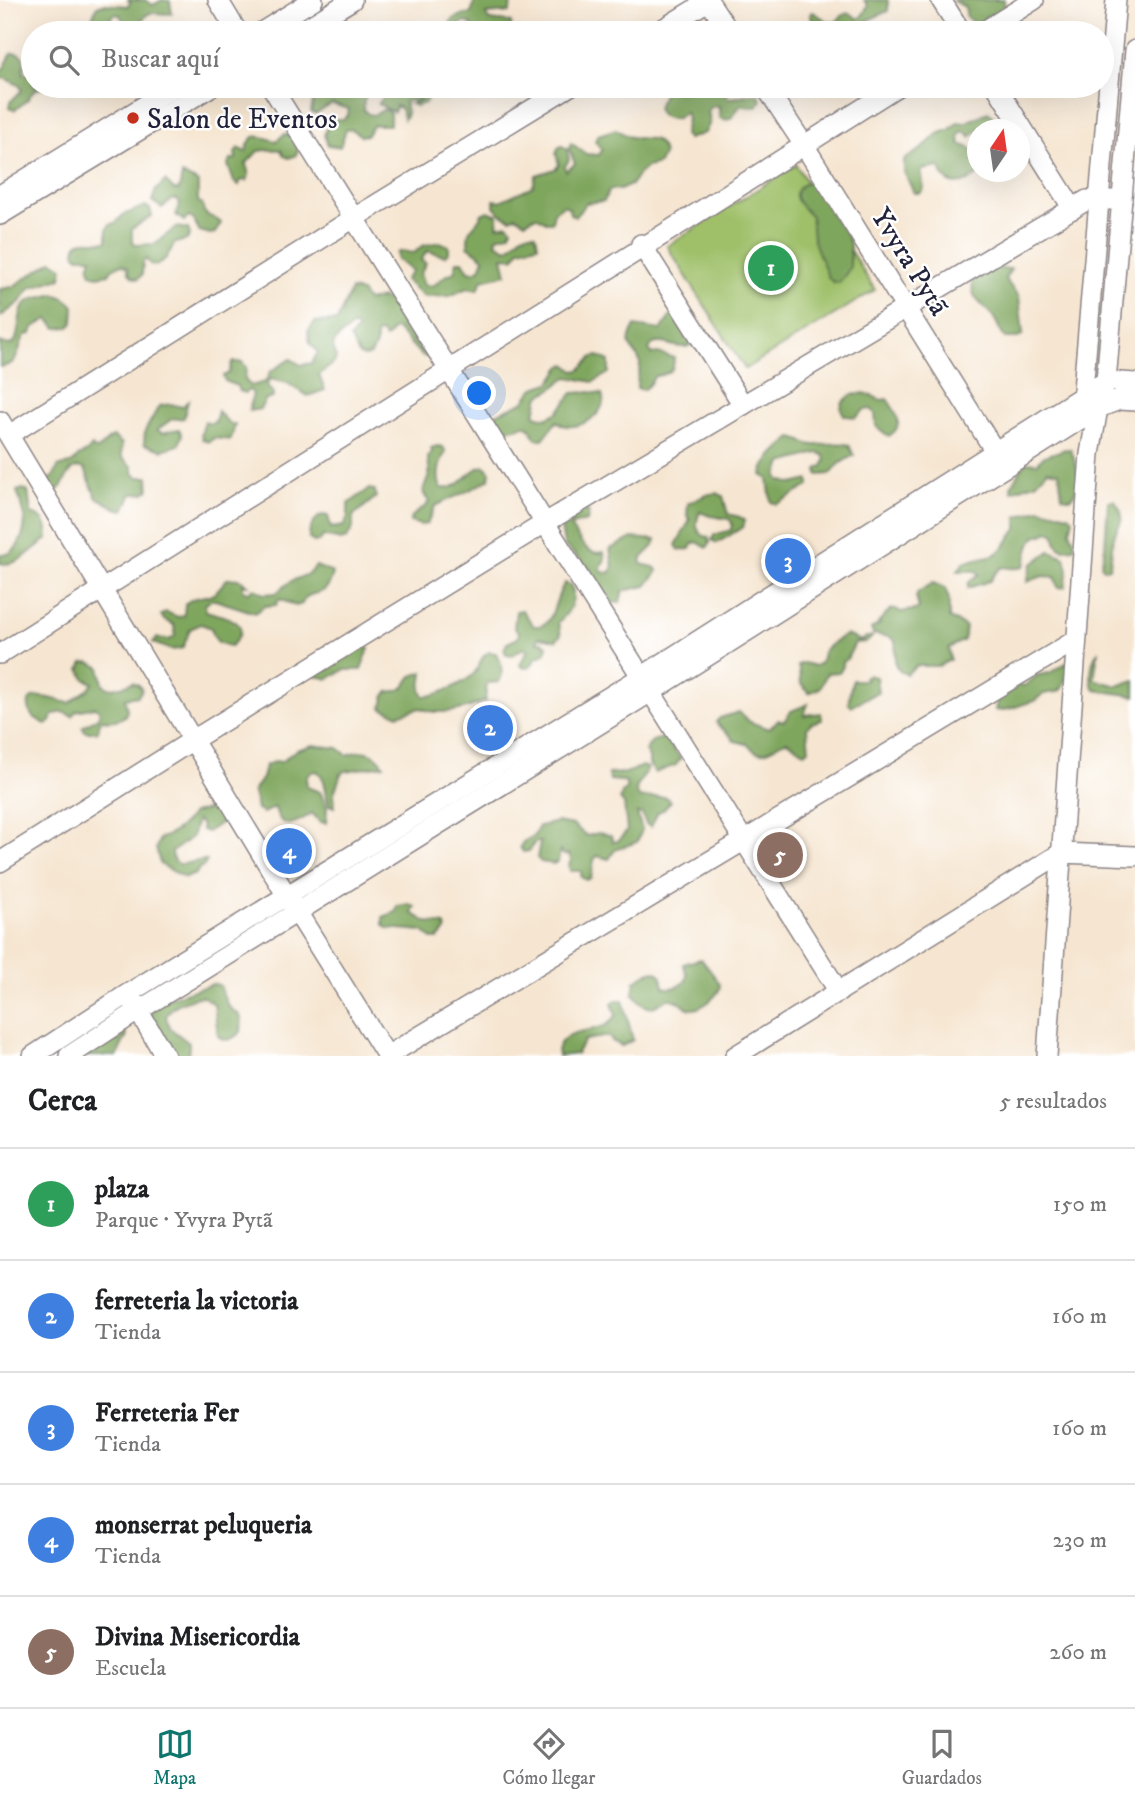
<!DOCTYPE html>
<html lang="es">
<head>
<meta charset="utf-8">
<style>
	body { margin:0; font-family:"IM FELL DW Pica",serif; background:#f2f2f2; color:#202124 }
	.compass { position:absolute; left:967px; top:119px; width:63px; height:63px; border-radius:50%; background:#fff; box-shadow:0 7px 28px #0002; rotate:13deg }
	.you { position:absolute; left:480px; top:394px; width:24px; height:24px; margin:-18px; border:5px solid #fff; border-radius:50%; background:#1a73e8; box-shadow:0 0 0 10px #1a73e833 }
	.badge { display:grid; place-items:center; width:46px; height:46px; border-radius:50%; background:#0f766e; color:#fff; font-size:23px; font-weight:700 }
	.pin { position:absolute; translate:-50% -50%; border:4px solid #fff; box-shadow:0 2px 7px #0006 }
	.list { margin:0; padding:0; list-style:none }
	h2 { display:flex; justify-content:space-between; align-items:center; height:91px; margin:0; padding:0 28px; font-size:30px }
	h2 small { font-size:23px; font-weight:400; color:#757577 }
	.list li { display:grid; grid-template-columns:46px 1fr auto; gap:21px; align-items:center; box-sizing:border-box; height:112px; padding:0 28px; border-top:2px solid #e0e0e0 }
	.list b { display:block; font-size:26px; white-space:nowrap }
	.list p { margin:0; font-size:23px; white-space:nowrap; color:#757577 }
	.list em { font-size:23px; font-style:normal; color:#757577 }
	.icon { flex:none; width:38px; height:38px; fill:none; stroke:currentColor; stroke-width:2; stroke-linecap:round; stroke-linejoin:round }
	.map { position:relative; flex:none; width:1135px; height:1056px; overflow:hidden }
	.search { position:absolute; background:#fff; box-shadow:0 7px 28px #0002; left:21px; right:21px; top:21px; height:77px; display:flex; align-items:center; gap:18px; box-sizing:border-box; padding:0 24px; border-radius:38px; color:#757577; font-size:26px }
	.sheet { height:651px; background:#fff }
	nav { display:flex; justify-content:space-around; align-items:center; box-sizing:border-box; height:98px; border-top:2px solid #e0e0e0; background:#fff; font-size:19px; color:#757577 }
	nav a { display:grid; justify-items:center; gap:4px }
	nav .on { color:#0f766e }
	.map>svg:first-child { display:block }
	.green { fill:#9fc069; stroke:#607152; stroke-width:2 }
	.forest { fill:#7fa65d; stroke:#50644c; stroke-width:2 }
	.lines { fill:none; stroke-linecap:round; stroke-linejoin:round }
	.minor-casing { stroke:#8c8486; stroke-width:22 }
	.minor { stroke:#fff; stroke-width:19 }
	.poi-dot { fill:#c8321e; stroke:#fff; stroke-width:2.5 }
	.labels { text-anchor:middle; stroke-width:5; stroke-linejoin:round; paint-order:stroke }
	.poi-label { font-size:28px; fill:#22223b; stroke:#fff; text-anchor:start }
	.street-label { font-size:28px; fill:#22223b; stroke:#fff }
</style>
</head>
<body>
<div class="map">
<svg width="1135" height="1056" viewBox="0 0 1135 1056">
	<rect width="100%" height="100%" fill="#fff"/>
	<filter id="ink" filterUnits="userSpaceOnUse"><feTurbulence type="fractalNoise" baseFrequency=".0143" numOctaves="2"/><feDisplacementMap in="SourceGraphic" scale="14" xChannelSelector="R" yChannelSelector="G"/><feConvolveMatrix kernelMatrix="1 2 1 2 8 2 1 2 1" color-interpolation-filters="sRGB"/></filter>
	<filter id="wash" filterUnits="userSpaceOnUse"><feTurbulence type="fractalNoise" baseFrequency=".00686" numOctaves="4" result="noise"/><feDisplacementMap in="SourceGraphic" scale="28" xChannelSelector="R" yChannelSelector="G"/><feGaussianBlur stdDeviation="1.57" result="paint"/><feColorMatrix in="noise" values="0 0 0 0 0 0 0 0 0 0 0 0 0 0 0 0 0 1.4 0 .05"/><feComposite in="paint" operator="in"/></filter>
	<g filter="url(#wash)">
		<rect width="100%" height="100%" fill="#f6e6d1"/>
		<polygon class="green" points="796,165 875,290 745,369 667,246"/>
		<g class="forest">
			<polygon points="127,0 145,0 153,5 162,0 170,1 172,14 149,13 140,22 134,33 123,33 123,20 120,15 114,14 110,19 108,33 86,33 97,6 103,4 128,6 131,1"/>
			<path d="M475,0H511L510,12L486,14L488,19C496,23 503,19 511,23L512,33H474L471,24L465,22L460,24L456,29H450V23L454,18L471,13Z"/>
			<path d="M864,0H888V11L866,21L877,26V32L871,33L867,29L860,33H848L845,29L840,31V33H815L822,30L825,25L812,20L810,14L813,12L829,22H836C843,14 849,9 857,19L862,16L868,6Z"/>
			<path d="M952,0H1004L1005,10C998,13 991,14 984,18L983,24L977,25L967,18L965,7Z"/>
			<path d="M12,53C26,52 25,62 23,73L33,76V86L46,87L34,90L28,99L15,110L9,108L10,102L22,90L19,85L2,77L0,78V70L4,68Z"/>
			<path d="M373,86L368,88C368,97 361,101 364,110L368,114L374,115L385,109L390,113V125H373L367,135L361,136L351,129L346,130L340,147L328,145L324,135L331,119H344L348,115L349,109L332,104L316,114L311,112L313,101L327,96L325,91L330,87Z"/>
			<polygon points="375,86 443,86 444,91 427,98 425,103 416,106 411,104 419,101 422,97 414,102 410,100 405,102 407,114 404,119 401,109 396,106 394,112 378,104 385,95 384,89"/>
			<path d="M683,86C693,86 703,92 712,90L713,86H723L727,97C737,101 746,91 758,94L761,100C756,110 750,107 741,105L730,119L724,120L719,117V106H713L708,110L710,122L705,133L688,139L684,135L687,118L685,112C676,122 662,121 657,108L664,91L683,90Z"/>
			<path d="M988,112L997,120L1001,129L978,130L970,137L967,132H961L959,137L960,144L977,151L978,172H981C965,186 946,191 940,167L921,170L924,189L920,193H914L904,172V160L924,147L937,134L949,130L958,122L964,123Z"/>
			<path d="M616,129C621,132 625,136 631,137C649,142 654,131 664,153L659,164L647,167L638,175L631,185L620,190L614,189L609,191L604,201L586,203L575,217L570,214L569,208L564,205L554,212L552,222H546L536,216L525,222L516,216L511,219L501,214L494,206V200L500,201L533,186L536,175L555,169L559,165L556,154L558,148L562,146L567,149L569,160L565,166L566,171L575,164L569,148L571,143L586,154L599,155L602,150L595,141L598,135Z"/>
			<path d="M285,134L297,139L298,151L295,156L289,158L284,156L281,150C274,149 266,150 258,151L246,164L249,175L247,181L241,180L239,185L234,182L228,165L230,160L236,159L235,153L238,148L246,152C251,130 259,136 276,141Z"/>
			<path d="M182,175L198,182V201L203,205C202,218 214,215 221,223L215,233L210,234L199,231L194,220L189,217L184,221L176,215L180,204L177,199L171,200L162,208L152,201L156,190L165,181L174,190H179Z"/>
			<path d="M807,182L823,189L829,210L845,231L850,243V268L839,283L833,282L828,277L813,239L811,216C799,204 786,193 807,182Z"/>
			<path d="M145,206L150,209L152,216L132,229V241L136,245L154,244L177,227L188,229L190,234L187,240L175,243L166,258L156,266L150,264L146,259L143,262L142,275L138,279C131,277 128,274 128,267L122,264L112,269L109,274L97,276L91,274L89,268L92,257H79L75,253C75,233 95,244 107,241V229L110,224L115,223L123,215Z"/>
			<path d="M488,211L498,215L497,226L508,224L512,229L509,234L497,237L496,243L507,249C518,243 520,229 536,234L538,245L520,249L514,258L503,257L507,274L482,280L478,290L467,288L450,296L424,297L405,280L412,271L397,259V253L402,251L414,253L422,246L440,242L449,246V252L445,256L427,251L421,260L426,263L420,274L424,285C436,288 437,281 445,276C448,274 451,274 454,272L457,261H463L469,271L474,272L480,269L484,258L468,246C468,227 469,233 479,219C485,211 477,216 488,211Z"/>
			<polygon points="52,261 63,267 61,278 30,288 20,302 0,317 0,289 12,287"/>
			<path d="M982,268L1011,269L1005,279L1019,297L1023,334L1018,338H1005C999,331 997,320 991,314C978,300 970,299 973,277Z"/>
			<polygon points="351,290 361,292 367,301 381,298 391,301 416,342 427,352 428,357 422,356 397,329 392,330 390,335 385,338 381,333 376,334 376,345 371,355 365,357 359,355 350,338 358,329 353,325 335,341 333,347 336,358 334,363 319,375 325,390 308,396 287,383 270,379 267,383 269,389 273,392 273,398 266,399 260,409 249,411 253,393 249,390 245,393 239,391 237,386 225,381 223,376 229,373 232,362 242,362 246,367 245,380 251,386 265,382 271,371 291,359 301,365 312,363 318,352 310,343 308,331 315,322 337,321"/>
			<path d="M54,294L65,298L74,306L73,323L69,327L57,328L48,319L33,328L31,334L25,335C16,350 21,365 0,367V342L8,345L14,343C22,331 15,307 31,300C38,297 47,297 54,294Z"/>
			<path d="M677,312L694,340L691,345C676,352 668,339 653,344L649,349L652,354L658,353L674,358C674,373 668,374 655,376L648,386L643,390L637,388C636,380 640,373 640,364C639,348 620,353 635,326L661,330L672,314Z"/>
			<path d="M598,356L609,361V373L593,382L568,377C556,383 554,390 542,394L538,399L535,415L546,418L557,413L573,393L590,392L602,394C611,414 571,437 557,421L543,439H536L529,427L524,425C512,432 496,430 496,414L523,402L534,388L550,383L561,367L566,364L574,371L580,370L593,357Z"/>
			<path d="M865,393L881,400L887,399C896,412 906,425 889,436L884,434L876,426L875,413L871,409L864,410L855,418L844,415L841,409L842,403L851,395Z"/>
			<polygon points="188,401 184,418 172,419 157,430 162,433 179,429 182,435 179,445 162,450 144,444 145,431 159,406 171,404 182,407"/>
			<polygon points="218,411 229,424 235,424 231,440 214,438 209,442 203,440 201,435 205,421 210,424 215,422"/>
			<path d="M114,437L122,444C120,462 123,457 133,467V473L137,477H148L149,489L145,493L132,494L124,510L118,509L96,497L85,469C66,461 68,486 55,492L50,490L40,471L48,480L53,477L58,467C67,463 73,467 77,457L87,452L92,446L96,450C104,447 105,439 114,437Z"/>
			<path d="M792,438C801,439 806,445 814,445C826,446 835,441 849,445L854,455L839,464L831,474L818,475L817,469L823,466L826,460L824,455L818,453L782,463L777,475L779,480L792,484L809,480V486L777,504L771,502L768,479L762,475C764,461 781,446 792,438Z"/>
			<path d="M437,446L443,447L446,452C439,463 436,477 441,488C463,491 467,468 485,466L490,472L489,479C472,491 453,497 435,506L427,524L421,525L410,522L411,517L426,506L429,501C418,490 426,486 429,475C431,468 427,463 428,457L432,452L431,448Z"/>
			<path d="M1065,449L1071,450C1077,466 1083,482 1072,498H1067L1062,496L1059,472L1048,470L1036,483L1012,491L1011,486C1019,477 1015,472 1026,462L1038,463L1042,457Z"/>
			<path d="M23,489L28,491L31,514C45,517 48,526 48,539C32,547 20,568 0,563V554C18,558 25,532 25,518C24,510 19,499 17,491Z"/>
			<path d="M369,489L375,490L376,497L353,516V528L347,538L341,540L323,536L320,541L314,542L309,539C308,530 314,519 322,515L328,516L331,528L344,526L348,516V504Z"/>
			<path d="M717,493L723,496L728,514L740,517L745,521L743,527L717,543L712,540L714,535L731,530L732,523L729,519L710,516L700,512C695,522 695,534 708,537L710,543L707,548L697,542L692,544L690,549L679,550L676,545L690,520L687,515L688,503L705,496L704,495Z"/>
			<path d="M1114,500C1131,522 1116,522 1113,541C1111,550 1112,559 1109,568L1104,569L1101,564L1105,547L1108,501Z"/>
			<path d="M584,509L589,512L587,521L572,525L571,528C580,540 587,557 604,552L605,559L600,569L605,573L611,572L613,567L610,549L632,538L656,540L654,546L642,558L641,564L654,567L658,571L646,586L623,591L620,602L613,603L590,584L588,567L564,545L561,528L569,519Z"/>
			<path d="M1040,509L1069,515L1073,519L1070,531L1075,543L1074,548L1062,549L1057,544L1054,533L1048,531L1043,535H1037L1030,544L1024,567C1003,573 1005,557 990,581L968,588L969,582L979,574L975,571H958L964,562L994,555L1003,548L1017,529V517Z"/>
			<polygon points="1050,551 1065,557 1068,570 1065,587 1058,588 1055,577 1043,576 1027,582 1031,565"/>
			<path d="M316,566L333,573C326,604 309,585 302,604L296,606L279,599L276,605L265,606L255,613L215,600H210L205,605L206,611C225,616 256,622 231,646C217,644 215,641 211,628L201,624L190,629L183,648L172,650L153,643L157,638L169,640L175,636L174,625L164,620L161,615L166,612L178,617L184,616L185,604C195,595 202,598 214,594L227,579C236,578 241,578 248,585L243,584V590L249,592L254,588L264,594L276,593L291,581L308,574Z"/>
			<path d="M565,583L571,585C577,599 569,614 558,622L561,635L556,640L539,637L537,642H543L548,646C547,653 544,656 537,657L530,667L524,668L520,665L528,649H522L512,655L506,654L504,649L507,643L518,638L519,632L514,628L516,611L522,610L534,626C556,629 553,597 565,583Z"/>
			<path d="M933,583L945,588L949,599V618L966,627L964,640L949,648L950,660L939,666H916L907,674C888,669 898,655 895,641L890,637L873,634L871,629L880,624L878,623L890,610L896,609L901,612L919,609L916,597L918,592Z"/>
			<path d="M846,635L862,641L866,637H872L867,642L855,643L847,659L842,662L843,667L839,672L827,673L820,688L809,693L801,684L798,665L804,663L815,666L820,663C822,660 822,656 823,652C825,648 842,636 846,635Z"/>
			<polygon points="363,644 369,648 361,670 344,670 328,679 316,676 316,670"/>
			<path d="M489,652L496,653C501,661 504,674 499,682L487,683L485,701C465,710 441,717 420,708L398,715L382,708L384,697L388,692C405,690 403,688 412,676L423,672L421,690L424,696C436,697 470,681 476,671C481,663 480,657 489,652Z"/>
			<path d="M1098,652L1094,679L1117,686L1135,680V696L1095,690C1088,681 1091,660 1098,652Z"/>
			<path d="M89,662L100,667L103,684L108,688L121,687L133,682L139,685L142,690L138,696L125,698C125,702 127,706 127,710C126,722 109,721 101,720L97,732H86L82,727L98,717L100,711L95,707L76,711L73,716L62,712L53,715L51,721L47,725L32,716C16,683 60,702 70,703C77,696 88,692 93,683L85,679L80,669L83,663Z"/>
			<path d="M1066,663H1069C1062,711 1051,681 1035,701C1023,703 1004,713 995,710L998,698L1018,685L1024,686L1038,675L1050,673Z"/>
			<path d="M867,675L876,677L878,692L851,706L849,704C848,700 851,684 853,680H866L864,677Z"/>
			<path d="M808,704L804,715L821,713L822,720L811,723L807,728L809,750L804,752L787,741C774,743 773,754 756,752L747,744L734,741C730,732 720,730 716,722L720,718L739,712L750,722L769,729L778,720L784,721L791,711Z"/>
			<polygon points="666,737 669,738 673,749 681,758 676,765 655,773 649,764 649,758 645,751 652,741"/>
			<path d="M313,745L338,748L347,755C363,749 375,750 384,765L346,771L341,774L333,796L335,807L329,805C324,793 328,780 317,771L311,772L306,777L307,787L320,792L327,807L326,823L320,822L312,813C295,825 280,832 275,807L263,813L257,810L253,791L262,778L265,766L276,761L281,762L296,750Z"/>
			<polygon points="642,766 648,768 636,789 637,795 642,798 666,797 671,801 663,810 658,812 651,827 646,824 642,814 637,813 642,830 637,842 615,850 609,859 597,856 594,860 591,878 586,880 581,877 581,871 570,871 569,865 571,860 569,854 564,855 560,851 558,862 553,864 541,862 537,858 540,842 535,842 529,851 523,852 520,847 523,842 534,836 539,826 557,822 573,825 587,836 599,833 611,836 613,842 618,841 627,831 624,804 620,799 622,793 626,789 626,783 621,781 610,780 608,774 626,773"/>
			<path d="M220,800L226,810L222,822L207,832L202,830L201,824L197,820L192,837L172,852C173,875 194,857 207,861L204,866L199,868L196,874L185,878L160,864L156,848L160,838C174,835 184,824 193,813L211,809L214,802Z"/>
			<polygon points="409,904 415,907 412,913 427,922 445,925 446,931 438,939 432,939 423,931 387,928 383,924 383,917 396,912 397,906"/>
			<path d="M700,959C703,960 719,982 720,985C721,994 701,1010 692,1009C682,1008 681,998 667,999C650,1010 647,1012 633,993L635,981L650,972L656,971L661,975L664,987C672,990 687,986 687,975C687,974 683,964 683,964Z"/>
			<path d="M213,984L219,985C223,991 223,996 226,1002C235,1019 244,1006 241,1032C233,1039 226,1043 218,1036L214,1004L202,996C188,1000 171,1003 166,1017L170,1028L189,1043V1056H166L150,1013L156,1002Z"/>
			<path d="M616,1000H623L633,1040L622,1046L612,1041L609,1036L585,1040L576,1054L558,1056L557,1050C566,1022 604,1038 616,1015L612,1004Z"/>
			<polygon points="124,1030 127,1035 117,1056 76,1056"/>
		</g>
	</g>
	<g filter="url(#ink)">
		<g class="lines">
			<g class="minor-casing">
				<g id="minor">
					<polyline points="218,0 238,33"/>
					<polyline points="708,0 730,33"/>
					<polyline points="941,0 962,33"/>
					<polyline points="260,33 313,0"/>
					<polyline points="298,33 352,0"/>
					<polyline points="656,33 708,1"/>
					<polyline points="981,33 1034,0"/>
					<polyline points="271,86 839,992"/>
					<polyline points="765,86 804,145 1001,461"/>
					<polyline points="996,86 1073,209"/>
					<polyline points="0,195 176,86"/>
					<polyline points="0,215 212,86"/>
					<polyline points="641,244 743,405"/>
					<polyline points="1082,402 1116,0"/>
					<polyline points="0,421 287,896 387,1056"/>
					<polyline points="9,435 354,218 570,86"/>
					<polyline points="0,654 898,86"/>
					<polyline points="0,862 193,740 545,523 1087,200 1122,200"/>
					<polyline points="132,1000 165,1056"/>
					<polyline points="33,1056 129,993 641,677 1095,388 1106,381 1135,383"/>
					<polyline points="69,1056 133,1014 651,692 1098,408 1119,400 1135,401"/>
					<polyline points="387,1056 1076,640"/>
					<polyline points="735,1056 1061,853 1135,856"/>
					<polyline points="1047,1056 1090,454 1098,408 1106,381 1135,50"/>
				</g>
			</g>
			<use href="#minor" class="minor"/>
		</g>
	</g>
	<circle class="poi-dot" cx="133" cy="118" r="7"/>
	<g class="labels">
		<g class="poi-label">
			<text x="147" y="128">Salon de Eventos</text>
		</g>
		<g class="street-label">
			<text transform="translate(911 261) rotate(58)" y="10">Yvyra Pytã</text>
		</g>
	</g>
</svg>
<svg class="compass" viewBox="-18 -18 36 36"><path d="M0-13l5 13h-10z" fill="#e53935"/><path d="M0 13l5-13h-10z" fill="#757577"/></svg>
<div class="you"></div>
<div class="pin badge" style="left:771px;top:268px;background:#2e9e5b">1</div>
<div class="pin badge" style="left:490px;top:728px;background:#3f7fe0">2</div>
<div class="pin badge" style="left:788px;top:561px;background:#3f7fe0">3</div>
<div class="pin badge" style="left:289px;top:851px;background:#3f7fe0">4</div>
<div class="pin badge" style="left:780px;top:855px;background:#8d6e63">5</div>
<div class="search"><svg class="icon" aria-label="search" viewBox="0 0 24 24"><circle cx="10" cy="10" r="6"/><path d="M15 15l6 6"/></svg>Buscar aquí</div>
</div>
<section class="sheet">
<h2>Cerca<small>5 resultados</small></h2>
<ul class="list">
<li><span class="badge" style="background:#2e9e5b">1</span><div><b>plaza</b><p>Parque · Yvyra Pytã</p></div><em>150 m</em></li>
<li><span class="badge" style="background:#3f7fe0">2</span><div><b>ferreteria la victoria</b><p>Tienda</p></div><em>160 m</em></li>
<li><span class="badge" style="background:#3f7fe0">3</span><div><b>Ferreteria Fer</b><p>Tienda</p></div><em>160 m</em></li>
<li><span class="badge" style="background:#3f7fe0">4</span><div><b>monserrat peluqueria</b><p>Tienda</p></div><em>230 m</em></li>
<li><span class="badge" style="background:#8d6e63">5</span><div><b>Divina Misericordia</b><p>Escuela</p></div><em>260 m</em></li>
</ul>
</section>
<nav>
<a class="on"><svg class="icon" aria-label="map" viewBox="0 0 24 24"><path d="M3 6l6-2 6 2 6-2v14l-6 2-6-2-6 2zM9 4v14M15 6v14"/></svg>Mapa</a>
<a><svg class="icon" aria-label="directions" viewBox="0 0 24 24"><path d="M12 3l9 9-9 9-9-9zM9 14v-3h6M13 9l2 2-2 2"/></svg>Cómo llegar</a>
<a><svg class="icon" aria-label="saved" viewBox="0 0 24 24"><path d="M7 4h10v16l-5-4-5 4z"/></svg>Guardados</a>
</nav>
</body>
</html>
